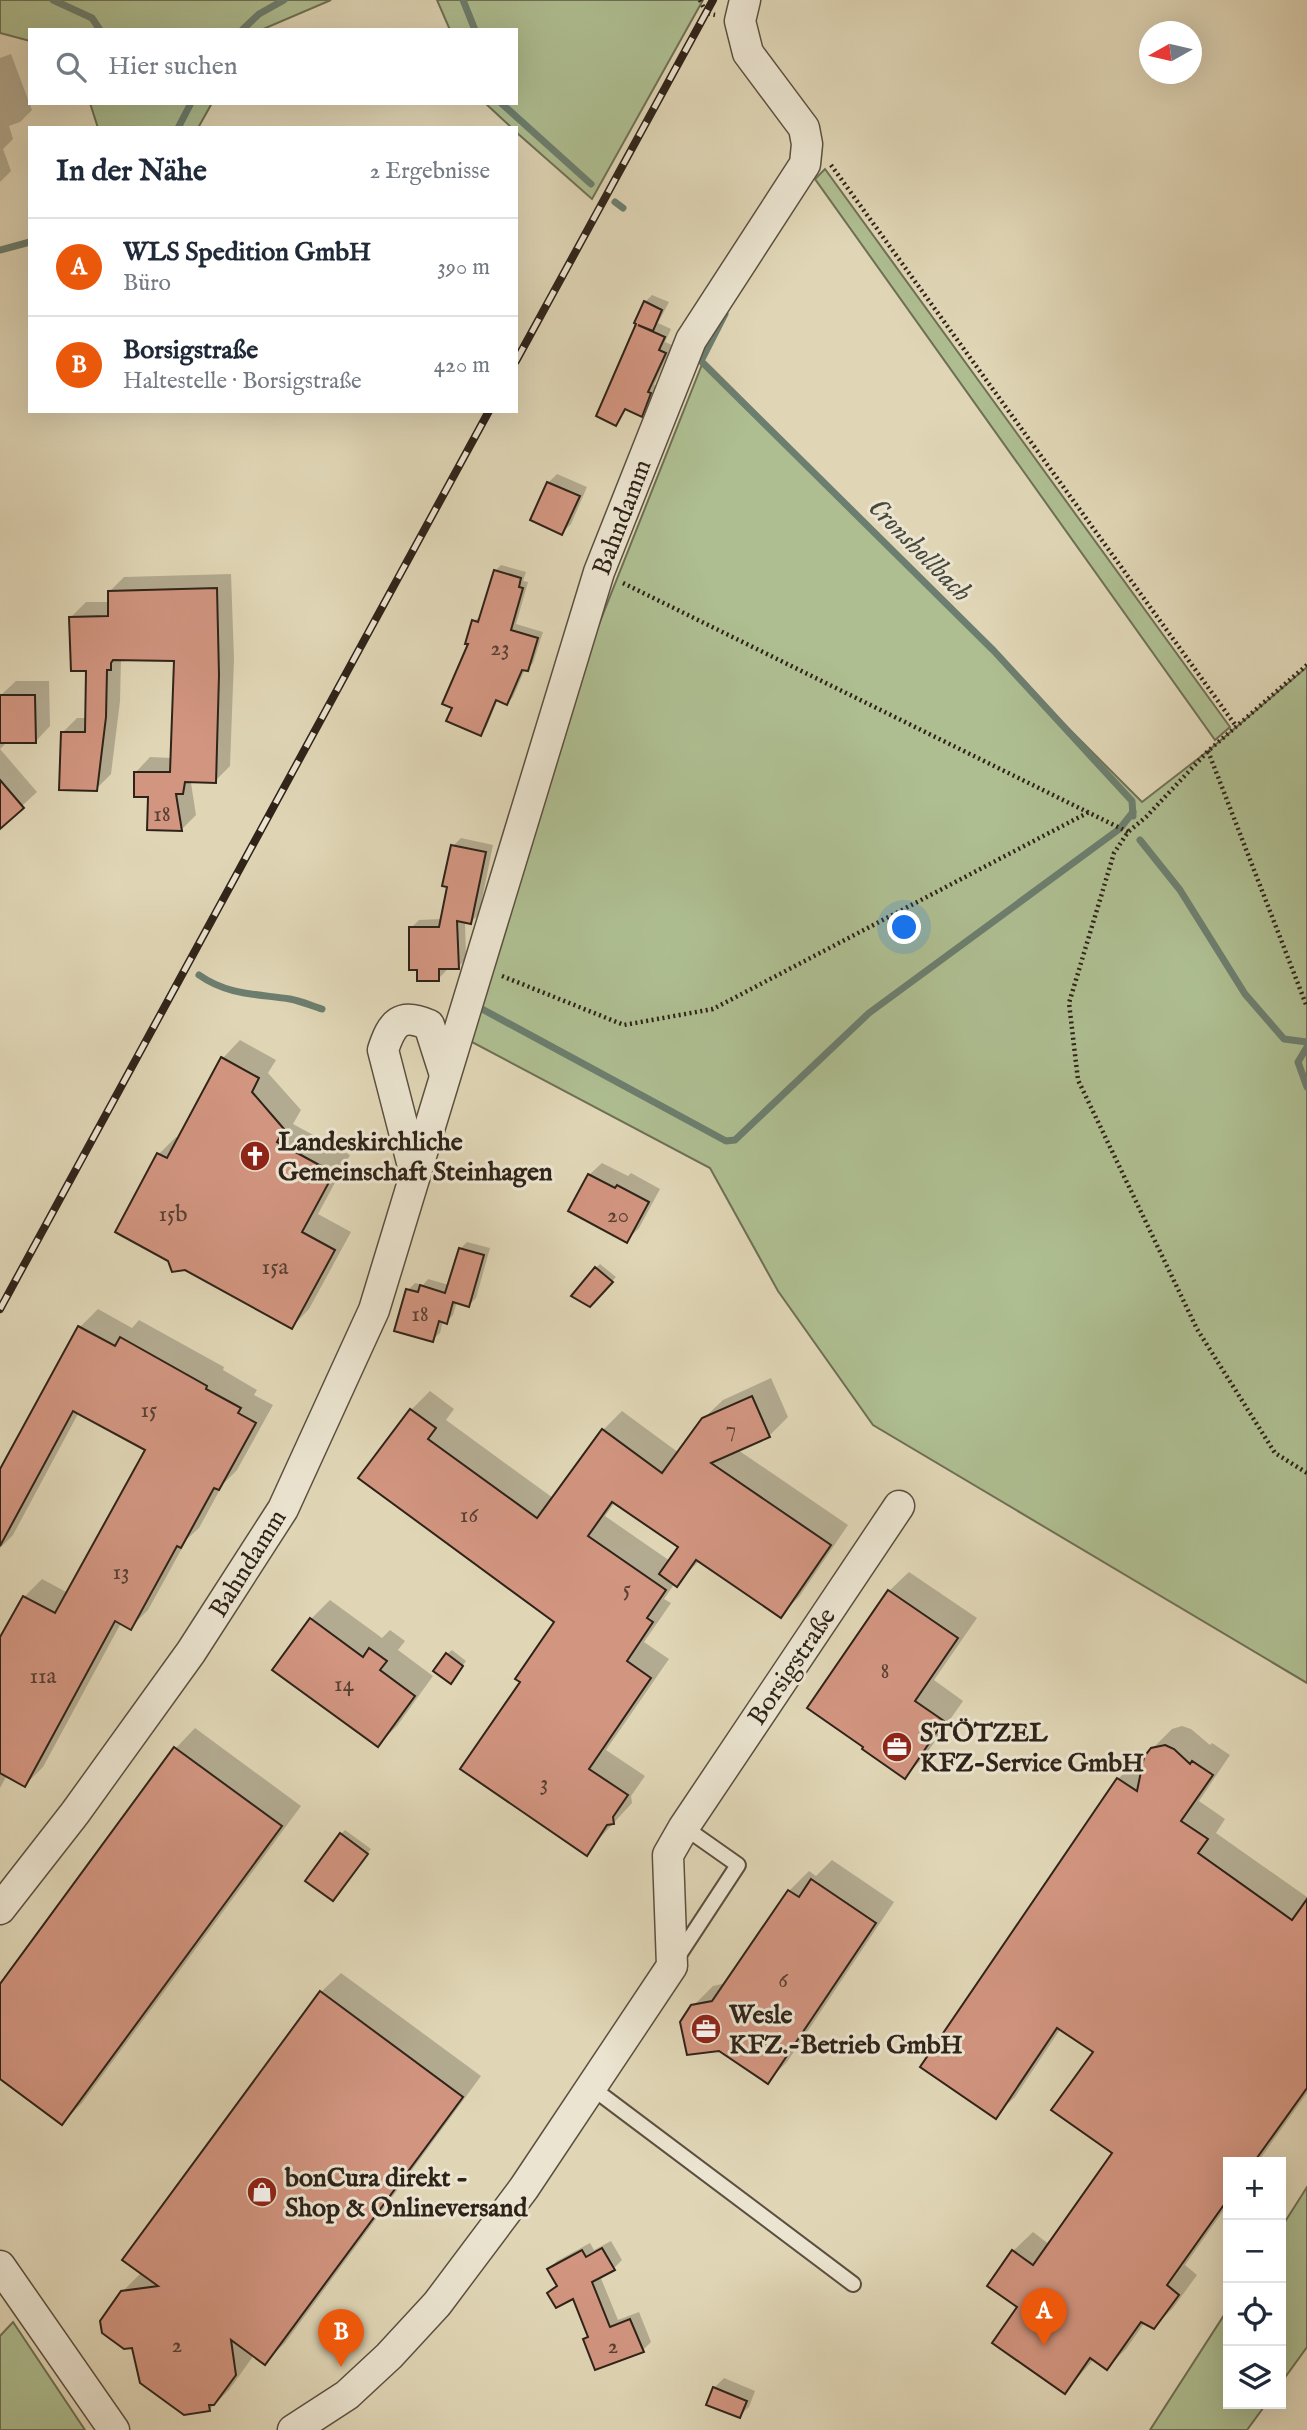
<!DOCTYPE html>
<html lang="de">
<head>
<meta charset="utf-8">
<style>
	body { margin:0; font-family:"IM FELL English",serif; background:#f6f6f7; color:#1f2937 }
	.controls { position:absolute; right:21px; bottom:21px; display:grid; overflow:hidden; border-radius:0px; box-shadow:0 7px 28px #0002 }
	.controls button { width:63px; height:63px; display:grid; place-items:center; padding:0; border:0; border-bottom:2px solid #e0e1e3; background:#fff; color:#1f2937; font:35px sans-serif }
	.compass { position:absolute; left:1139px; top:21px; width:63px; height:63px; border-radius:50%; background:#fff; box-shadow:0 7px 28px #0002; rotate:262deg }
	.you { position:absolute; left:905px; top:928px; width:24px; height:24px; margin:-18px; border:5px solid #fff; border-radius:50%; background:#1a73e8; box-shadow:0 0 0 10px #1a73e833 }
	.badge { display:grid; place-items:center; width:46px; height:46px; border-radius:50%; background:#ea580c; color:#fff; font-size:23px; font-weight:700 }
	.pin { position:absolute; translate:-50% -58px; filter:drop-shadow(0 2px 4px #0008) }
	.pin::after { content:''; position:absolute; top:37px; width:24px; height:21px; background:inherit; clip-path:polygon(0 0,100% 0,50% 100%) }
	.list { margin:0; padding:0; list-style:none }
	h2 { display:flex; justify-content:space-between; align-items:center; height:91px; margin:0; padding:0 28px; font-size:30px }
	h2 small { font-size:23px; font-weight:400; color:#747a83 }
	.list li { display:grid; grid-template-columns:46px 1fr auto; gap:21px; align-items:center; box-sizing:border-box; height:98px; padding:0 28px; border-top:2px solid #e0e1e3 }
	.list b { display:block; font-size:26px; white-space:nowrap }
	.list p { margin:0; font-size:23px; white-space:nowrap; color:#747a83 }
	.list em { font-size:23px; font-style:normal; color:#747a83 }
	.icon { flex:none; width:38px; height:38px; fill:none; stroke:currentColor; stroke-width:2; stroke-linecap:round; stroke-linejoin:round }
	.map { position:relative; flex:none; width:1307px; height:2430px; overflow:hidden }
	.search { position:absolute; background:#fff; box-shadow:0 7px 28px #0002; left:28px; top:28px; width:490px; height:77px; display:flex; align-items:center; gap:18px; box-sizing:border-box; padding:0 24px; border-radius:0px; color:#747a83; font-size:26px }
	.panel { position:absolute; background:#fff; box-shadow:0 7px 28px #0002; left:28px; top:126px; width:490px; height:287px; border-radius:0px }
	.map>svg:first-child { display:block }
	.green { fill:#aebe91; stroke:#6e7055; stroke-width:2 }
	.shadow { fill:#0003; fill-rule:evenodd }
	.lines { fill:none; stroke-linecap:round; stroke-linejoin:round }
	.stream { stroke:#6c7e6f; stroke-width:7 }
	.building { fill:#d29580; stroke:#2f2319; stroke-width:2 }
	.service-casing { stroke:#5b5040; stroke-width:18 }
	.minor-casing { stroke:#5b5040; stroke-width:33 }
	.path { stroke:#2f2319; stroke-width:4.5; stroke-dasharray:2 3.5; stroke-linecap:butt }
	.service { stroke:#ebe4d0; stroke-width:14 }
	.minor { stroke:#ebe4d0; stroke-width:30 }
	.rail-casing { stroke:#2f2319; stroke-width:8 }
	.rail { stroke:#ebe4d0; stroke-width:5; stroke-dasharray:16; stroke-linecap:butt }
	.labels { text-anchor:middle; stroke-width:6; stroke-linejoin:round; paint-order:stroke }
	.number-label { font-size:23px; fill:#584033 }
	.street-label { font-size:26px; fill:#2f2319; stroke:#ebe4d0 }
	.poi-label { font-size:26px; font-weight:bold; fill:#2f2319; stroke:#ebe4d0; text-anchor:start }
	.water-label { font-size:28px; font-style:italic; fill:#48493d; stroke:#ebe4d0 }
</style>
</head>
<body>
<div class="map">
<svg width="1307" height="2430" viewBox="0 0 1307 2430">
	<rect width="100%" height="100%" fill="#e0d6b6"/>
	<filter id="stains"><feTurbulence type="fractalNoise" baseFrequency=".00286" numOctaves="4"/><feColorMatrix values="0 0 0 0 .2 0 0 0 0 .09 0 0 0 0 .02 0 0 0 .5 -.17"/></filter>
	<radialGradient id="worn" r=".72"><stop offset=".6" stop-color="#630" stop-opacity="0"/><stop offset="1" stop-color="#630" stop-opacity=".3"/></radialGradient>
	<g class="green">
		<polygon points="0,0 331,0 261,30 30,30 30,41 0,33"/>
		<polygon points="437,0 703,0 592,199 516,132 516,128 512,128 485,103 516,103 516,30 450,30"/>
		<polygon points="90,103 212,103 198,128 98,128"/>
		<polygon points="825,169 1230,727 1215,740 815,179"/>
		<polygon points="703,362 1142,802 1208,751 1307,667 1307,1683 873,1425 778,1291 710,1168 470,1041 582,667"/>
		<polygon points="1307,2187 1307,2347 1281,2383 1281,2228"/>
		<polygon points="1228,2309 1228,2404 1266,2404 1247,2430 1150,2430"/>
		<polygon points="13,2322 85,2430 0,2430 0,2336"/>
	</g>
	<g class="shadow">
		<polygon points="11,54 32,110 20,122 9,126 13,139 3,149 11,171 0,182 0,58"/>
		<polygon points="652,295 669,302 658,323 671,329 665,342 672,345 654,385 657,386 649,407 641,415 627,408 616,424 598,415 639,323 645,302"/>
		<polygon points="557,474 587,487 571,524 562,533 548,483"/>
		<polygon points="501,565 526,572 523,581 528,582 516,624 543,632 533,663 527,669 525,669 513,697 507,703 498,699 486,728 480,734 454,707 474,621 482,615 495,571"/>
		<polygon points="231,574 234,659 230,766 215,781 194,781 191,783 196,815 181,830 150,795 136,772 150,757 172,758 176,660 121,659 120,701 111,774 96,789 62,733 77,718 87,718 88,669 71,617 86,602 110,602 109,592 124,577"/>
		<polygon points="16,681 49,681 50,726 36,741 7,742 0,749 1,695"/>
		<polygon points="0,749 37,792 0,826"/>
		<polygon points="461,838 493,845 479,914 471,922 465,921 466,959 458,967 446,968 446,971 438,979 411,928 419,920 442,919 449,886 453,846"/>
		<polygon points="240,1040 276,1060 268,1073 301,1110 293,1124 350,1155 318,1214 351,1232 309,1309 292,1327 159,1154 176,1137 179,1138 223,1058"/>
		<polygon points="602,1163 628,1176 631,1173 660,1189 639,1228 626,1241 589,1175"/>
		<polygon points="467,1242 490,1248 476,1298 469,1305 457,1301 453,1315 446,1322 443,1321 440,1333 432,1340 408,1290 415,1283 423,1285 428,1279 449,1285 460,1249"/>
		<polygon points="600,1264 616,1277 590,1305 596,1268"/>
		<polygon points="98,1309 132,1328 139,1320 224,1367 223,1370 257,1390 254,1395 273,1405 237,1470 223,1484 199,1528 187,1539 148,1610 130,1628 121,1623 43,1767 25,1785 7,1775 0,1788 0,1641 24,1597 42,1579 68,1593 147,1449 79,1412 13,1535 0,1548 0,1472 80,1327"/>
		<path d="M771,1378L788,1417L769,1436L738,1450L848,1525L799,1597L780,1615L700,1560L677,1584L675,1583L664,1599L671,1603L644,1642L669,1659L606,1750L645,1776L631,1796L632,1803L586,1853L522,1682L556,1622L361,1478L411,1410L430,1391L454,1409L446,1420L553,1498L603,1430L622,1411L679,1453L703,1419L723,1400ZM615,1502L680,1547L670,1561L605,1516Z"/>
		<polygon points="909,1572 977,1618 934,1680 963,1701 924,1757 905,1777 889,1591"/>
		<polygon points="330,1600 382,1638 390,1630 405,1641 398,1650 433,1676 397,1726 378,1745 311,1619"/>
		<polygon points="452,1650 466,1661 455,1677 447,1654"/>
		<polygon points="1182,1726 1191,1729 1210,1745 1212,1743 1230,1755 1199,1801 1225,1819 1216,1833 1307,1897 1307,2093 1258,2162 1228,2162 1228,2204 1185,2265 1197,2275 1173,2308 1154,2327 1145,2322 1126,2349 1107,2368 1094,2359 1065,2392 1019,2307 1013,2251 1033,2232 1050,2245 1115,2153 1095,2052 1061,2028 1015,2097 995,2116 923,2067 1118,1779 1138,1760 1144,1764 1152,1749 1172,1729"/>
		<polygon points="195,1728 301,1806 82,2103 62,2123 0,2077 0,1987 176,1748"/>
		<polygon points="345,1830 371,1849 337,1895 341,1834"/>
		<polygon points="832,1860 894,1902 787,2062 768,2081 693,2006 713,1986 726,1983 789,1891 809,1871 816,1876"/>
		<polygon points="341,1973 481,2076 285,2343 265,2362 254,2355 229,2390 209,2410 122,2292 142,2272 321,1992"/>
		<polygon points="611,2241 622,2260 613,2269 600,2276 618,2320 639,2312 651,2342 643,2350 585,2340 589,2336 574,2296 549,2293 558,2284 549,2269 557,2261 590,2243 594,2250"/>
		<polygon points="724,2378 755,2391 749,2407 739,2416 714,2388"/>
	</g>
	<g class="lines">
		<g class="stream">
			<polyline points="53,0 92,18 100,30"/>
			<polyline points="463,0 475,30"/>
			<polyline points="242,30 259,14 284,0"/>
			<polyline points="501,103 591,184"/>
			<polyline points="178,128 191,103"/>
			<polyline points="615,202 623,208"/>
			<polyline points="0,250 30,242"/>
			<polyline points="725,314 701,361 994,651 1132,801 1133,816"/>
			<polyline points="1122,826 1133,812"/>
			<polyline points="1140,840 1180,890 1245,994 1284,1039 1307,1042"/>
			<path d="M199,975C227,995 257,994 290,999C301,1001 312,1006 322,1009"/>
			<polyline points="482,1009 726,1141 735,1140 869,1013 1118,830"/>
			<polyline points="1307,1047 1298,1062 1307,1087"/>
		</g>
	</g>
	<g class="building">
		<polygon points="644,301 662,310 653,331 638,325 665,337 659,350 666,353 648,392 651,393 642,417 625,409 616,426 596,416 636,324 634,323"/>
		<polygon points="547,482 580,496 562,535 530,520"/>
		<polygon points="494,570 521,578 519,587 523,588 511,630 538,638 528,671 522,670 507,705 496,700 481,736 446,721 452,708 442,704 468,644 465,644 472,620 478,622"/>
		<polygon points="217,588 219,675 216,783 185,782 183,794 176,794 182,831 147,830 148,797 134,797 134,772 170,772 174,661 113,660 111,663 111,670 107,670 106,717 97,791 59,790 61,732 85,732 86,671 71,671 69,617 108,616 108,591"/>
		<polygon points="0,695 35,695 36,743 0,743"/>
		<polygon points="0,780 24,808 0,829"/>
		<polygon points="451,845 486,852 471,924 457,921 459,969 439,969 439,981 417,981 417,970 409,970 409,927 439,927 447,887 442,886"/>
		<polygon points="221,1057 259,1078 252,1092 284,1129 277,1142 334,1173 302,1232 335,1250 292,1329 185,1270 172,1272 168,1261 115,1232 157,1153 167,1158"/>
		<polygon points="588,1174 615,1188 617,1185 649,1202 627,1243 568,1211"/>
		<polygon points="459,1248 484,1255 469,1307 453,1302 447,1324 439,1321 433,1342 394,1331 406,1289 418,1292 420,1285 445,1293"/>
		<polygon points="595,1267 613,1282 590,1307 571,1296"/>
		<polygon points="78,1326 115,1346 120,1337 207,1386 206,1389 241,1408 238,1413 256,1423 219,1490 214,1488 181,1548 177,1546 131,1630 115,1621 25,1787 0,1773 0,1637 23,1596 55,1613 145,1450 73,1411 0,1546 0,1469"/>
		<polygon points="752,1396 770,1437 711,1463 831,1545 781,1618 696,1560 677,1587 659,1574 678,1547 612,1502 588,1536 666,1590 647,1618 653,1622 627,1661 651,1678 589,1769 628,1795 613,1817 614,1824 607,1825 587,1856 460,1769 520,1682 515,1679 554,1622 358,1478 410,1409 436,1428 428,1439 537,1518 602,1429 662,1473 702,1418"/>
		<polygon points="888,1590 958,1638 915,1701 944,1721 905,1779 862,1749 863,1747 807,1708"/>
		<polygon points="310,1618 363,1657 369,1648 387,1661 380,1670 415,1696 378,1747 272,1670"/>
		<polygon points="446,1653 463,1666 451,1684 433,1671"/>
		<polygon points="1165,1745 1174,1749 1190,1764 1192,1761 1213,1775 1181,1821 1208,1839 1198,1853 1292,1920 1307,1899 1307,2088 1254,2162 1228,2162 1228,2199 1167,2285 1179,2295 1154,2329 1141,2322 1107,2370 1090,2358 1065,2394 992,2343 1017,2307 987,2286 1012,2250 1033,2265 1112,2153 1051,2110 1093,2052 1057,2028 996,2119 920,2067 1117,1778 1137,1791 1144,1757 1151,1748"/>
		<polygon points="174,1747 282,1826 62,2125 0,2079 0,1984"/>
		<polygon points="340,1833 368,1854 333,1901 305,1881"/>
		<polygon points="811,1879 876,1923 768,2084 719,2051 687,2055 680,2022 691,2005 712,2001 788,1890 799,1897"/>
		<polygon points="320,1991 463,2097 265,2365 231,2340 236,2375 214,2405 209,2405 210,2411 184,2415 140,2383 132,2348 124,2349 102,2333 100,2321 121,2291 158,2286 122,2260"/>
		<polygon points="602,2248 615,2270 592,2282 610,2327 630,2319 644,2352 595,2370 583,2339 588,2337 573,2299 556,2308 547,2293 557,2286 547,2269 582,2250 586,2257"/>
		<polygon points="713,2387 747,2401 740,2418 706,2405"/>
	</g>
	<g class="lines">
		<g class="service-casing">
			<g id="service">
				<polyline points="675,1961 738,1865 684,1827"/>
				<polyline points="591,2087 853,2284"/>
			</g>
		</g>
		<g class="minor-casing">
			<g id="minor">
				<path d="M415,1174L383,1050C392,1023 400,1012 429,1025L445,1075"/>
				<polyline points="0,1909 75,1813 191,1652 283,1509 374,1310 599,572 691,340 805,164 807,144 804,128 748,53 740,21 745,0"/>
				<polyline points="0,2266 114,2430"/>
				<polyline points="293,2430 347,2395 389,2356 437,2304 524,2188 672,1966 668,1855 684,1827 899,1506"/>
			</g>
		</g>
		<g class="path">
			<polyline points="700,0 706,13 715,15"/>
			<polyline points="831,165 1236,726"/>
			<polyline points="623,583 1128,832"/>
			<polyline points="1307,665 1208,751 1146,817 1128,832 1114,853 1069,1003 1078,1080 1197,1329 1275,1453 1307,1473"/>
			<polyline points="1208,751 1307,1007"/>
			<polyline points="502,976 624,1025 713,1009 1089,812"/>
		</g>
		<use href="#service" class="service"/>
		<use href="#minor" class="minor"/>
		<g class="rail-casing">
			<g id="rail">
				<polyline points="516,361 713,0"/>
				<polyline points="0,1309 489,411"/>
			</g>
		</g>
		<use href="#rail" class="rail"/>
	</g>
	<defs>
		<g id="church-disc" transform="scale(1.575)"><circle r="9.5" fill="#8f2418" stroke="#ebe4d0"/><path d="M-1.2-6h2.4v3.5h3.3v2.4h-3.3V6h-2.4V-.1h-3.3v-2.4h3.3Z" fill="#fff"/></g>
		<g id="office-disc" transform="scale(1.575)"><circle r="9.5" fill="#8f2418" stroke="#ebe4d0"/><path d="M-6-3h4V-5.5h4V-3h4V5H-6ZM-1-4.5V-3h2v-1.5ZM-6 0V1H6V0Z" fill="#fff"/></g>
		<g id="shop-disc" transform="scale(1.575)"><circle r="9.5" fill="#8f2418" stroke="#ebe4d0"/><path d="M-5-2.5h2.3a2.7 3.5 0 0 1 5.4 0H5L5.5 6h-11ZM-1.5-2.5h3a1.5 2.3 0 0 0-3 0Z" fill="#fff"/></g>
	</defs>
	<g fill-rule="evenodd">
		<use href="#church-disc" x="255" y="1156"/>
		<use href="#office-disc" x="897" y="1747"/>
		<use href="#office-disc" x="706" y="2029"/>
		<use href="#shop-disc" x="262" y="2192"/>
	</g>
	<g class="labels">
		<g class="number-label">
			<text x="500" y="655">23</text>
			<text x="162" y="821">18</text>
			<text x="173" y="1221">15b</text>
			<text x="618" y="1222">20</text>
			<text x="275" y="1274">15a</text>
			<text x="420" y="1321">18</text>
			<text x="149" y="1417">15</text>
			<text x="731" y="1436">7</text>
			<text x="469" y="1522">16</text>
			<text x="121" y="1579">13</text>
			<text x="627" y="1596">5</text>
			<text x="885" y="1678">8</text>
			<text x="43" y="1683">11a</text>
			<text x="344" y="1691">14</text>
			<text x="544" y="1790">3</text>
			<text x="783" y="1987">6</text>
			<text x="177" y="2352">2</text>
			<text x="613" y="2353">2</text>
		</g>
		<g class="street-label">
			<text transform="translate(621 517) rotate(-69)" y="9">Bahndamm</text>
			<text transform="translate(247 1563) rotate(-58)" y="9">Bahndamm</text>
			<text transform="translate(791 1666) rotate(-56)" y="9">Borsigstraße</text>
		</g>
		<g class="poi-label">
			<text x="278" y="1150">Landeskirchliche<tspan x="278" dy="30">Gemeinschaft Steinhagen</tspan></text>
			<text x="920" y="1741">STÖTZEL<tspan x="920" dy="30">KFZ-Service GmbH</tspan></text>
			<text x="729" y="2023">Wesle<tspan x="729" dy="30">KFZ.-Betrieb GmbH</tspan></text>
			<text x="285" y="2186">bonCura direkt -<tspan x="285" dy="30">Shop &amp; Onlineversand</tspan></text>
		</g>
		<g class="water-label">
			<text transform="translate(921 549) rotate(45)" y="10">Cronshollbach</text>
		</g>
	</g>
	<rect width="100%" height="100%" filter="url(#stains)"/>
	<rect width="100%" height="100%" fill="url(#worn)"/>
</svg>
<div class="controls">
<button>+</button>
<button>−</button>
<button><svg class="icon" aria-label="locate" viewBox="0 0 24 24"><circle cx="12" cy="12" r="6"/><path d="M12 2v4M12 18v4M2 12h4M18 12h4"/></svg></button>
<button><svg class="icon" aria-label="layers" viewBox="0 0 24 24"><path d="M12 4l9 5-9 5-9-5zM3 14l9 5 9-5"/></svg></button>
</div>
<svg class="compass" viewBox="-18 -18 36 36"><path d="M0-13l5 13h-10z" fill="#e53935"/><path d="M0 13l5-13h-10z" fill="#747a83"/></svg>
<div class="you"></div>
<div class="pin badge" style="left:1044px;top:2346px">A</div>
<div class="pin badge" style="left:341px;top:2367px">B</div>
<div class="search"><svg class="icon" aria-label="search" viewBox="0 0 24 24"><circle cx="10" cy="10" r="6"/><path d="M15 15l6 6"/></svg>Hier suchen</div>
<section class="panel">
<h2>In der Nähe<small>2 Ergebnisse</small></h2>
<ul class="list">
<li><span class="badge">A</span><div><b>WLS Spedition GmbH</b><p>Büro</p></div><em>390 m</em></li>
<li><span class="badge">B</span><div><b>Borsigstraße</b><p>Haltestelle · Borsigstraße</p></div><em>420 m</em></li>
</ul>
</section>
</div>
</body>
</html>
